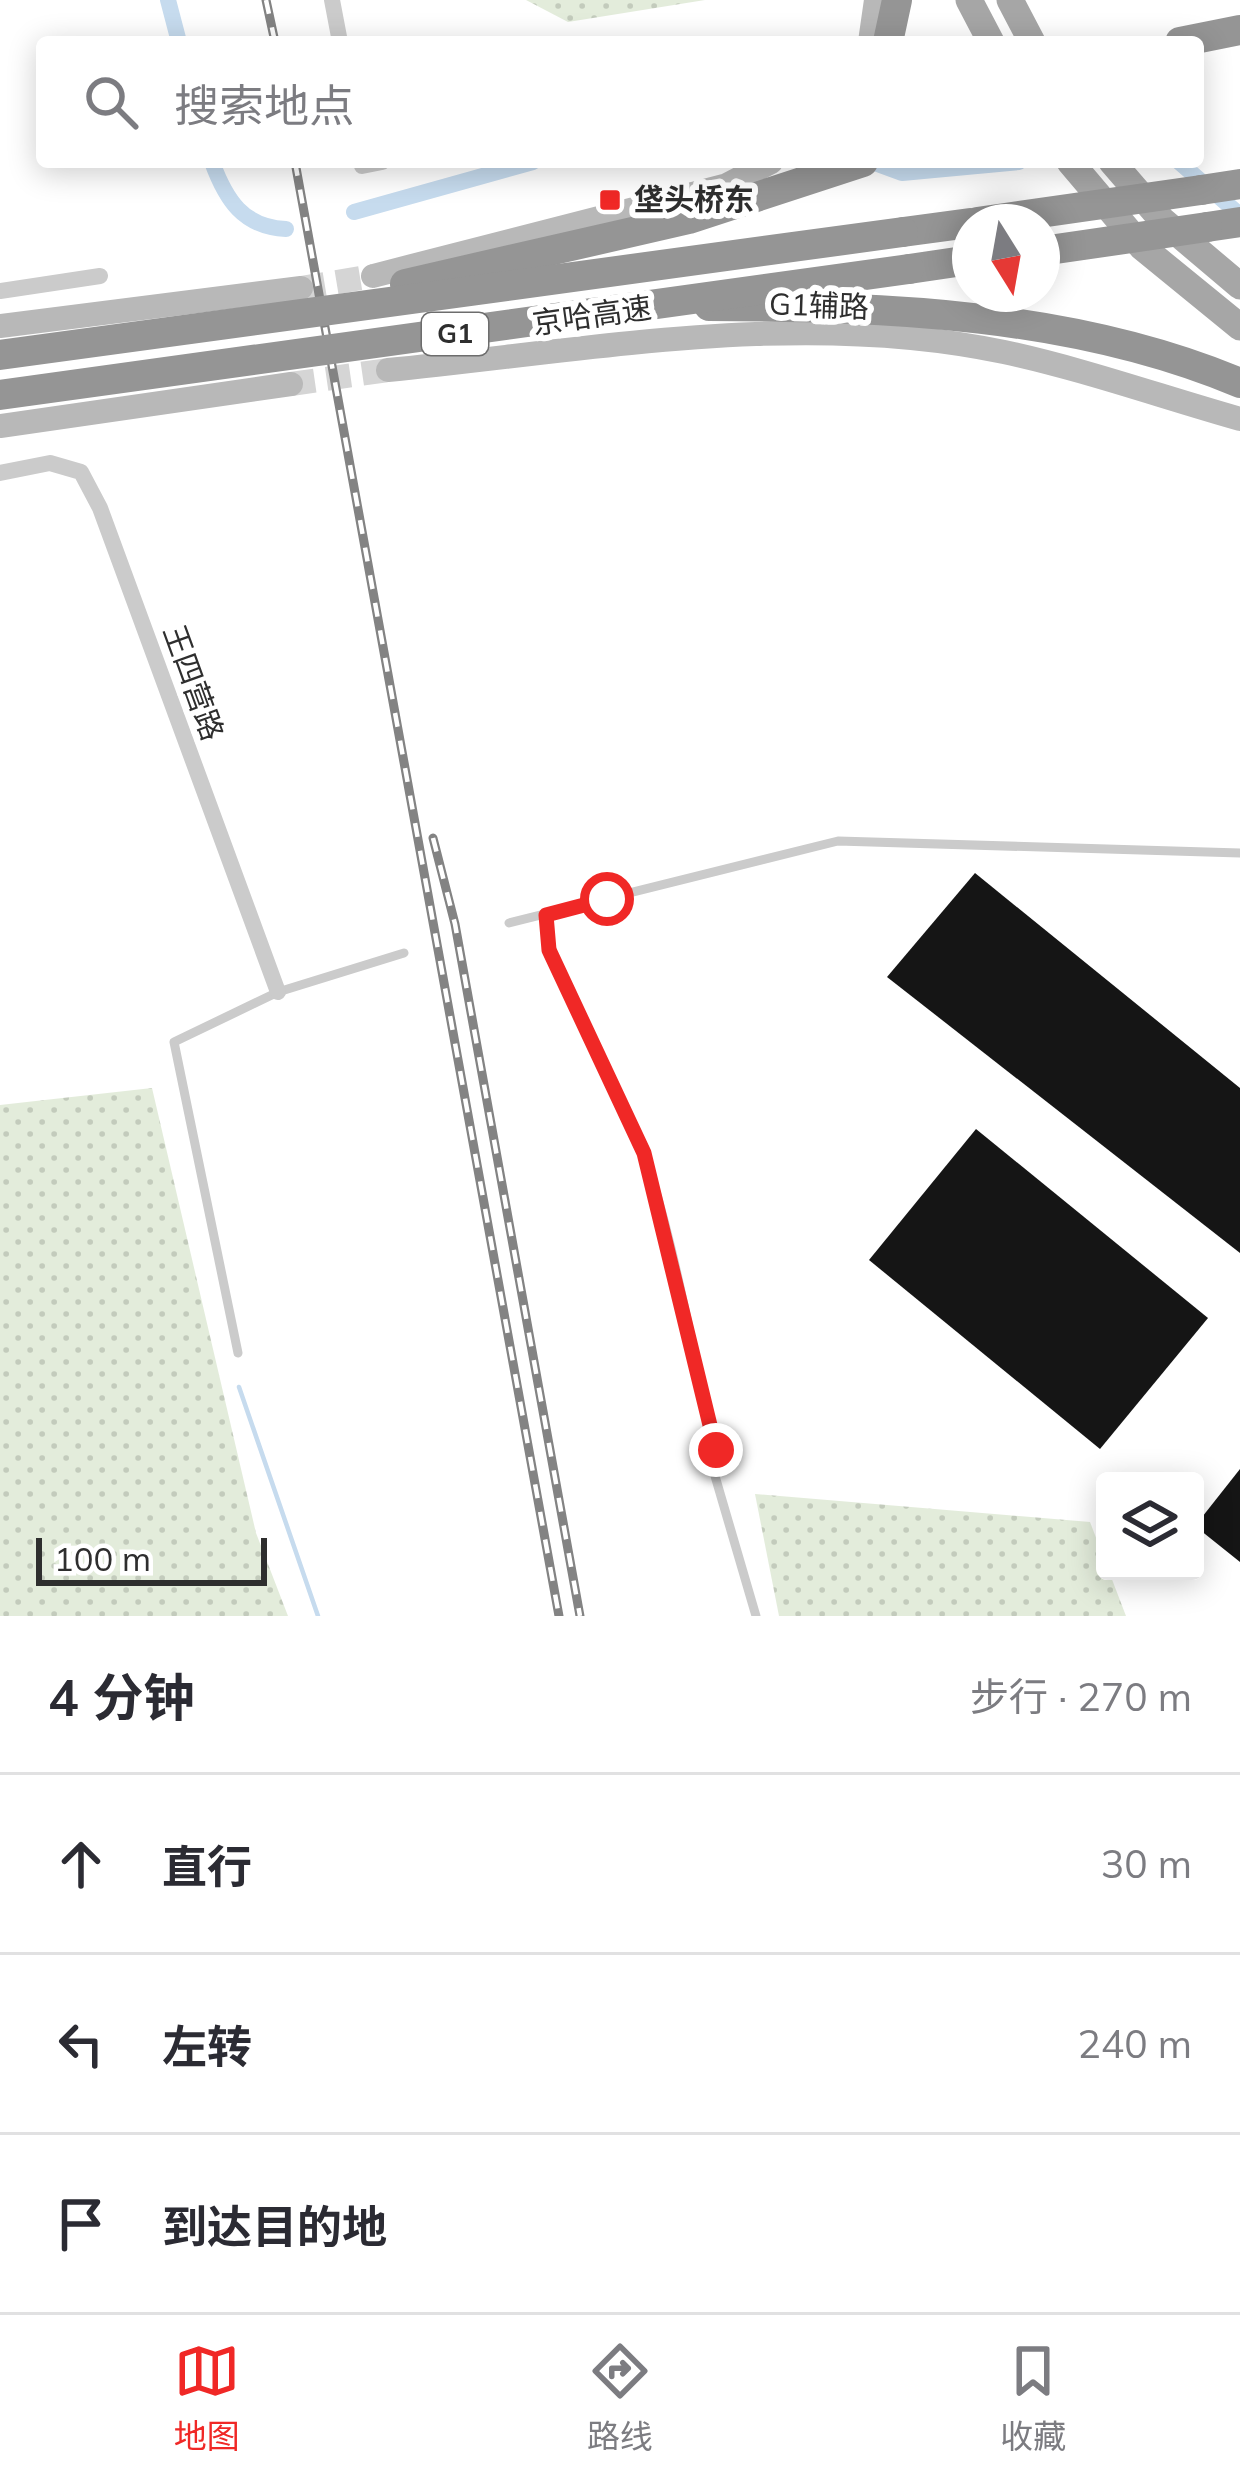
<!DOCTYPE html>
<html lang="zh">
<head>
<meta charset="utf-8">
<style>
	body { margin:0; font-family:Mulish,"Noto Sans SC",sans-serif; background:#f7f7f7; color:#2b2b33 }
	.controls { position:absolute; right:36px; bottom:36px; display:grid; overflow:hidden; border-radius:12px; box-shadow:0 6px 30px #0003 }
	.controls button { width:108px; height:108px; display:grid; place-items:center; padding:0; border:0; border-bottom:3px solid #e1e1e2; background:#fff; color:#2b2b33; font:60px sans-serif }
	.compass { position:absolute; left:952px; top:204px; width:108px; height:108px; border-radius:50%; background:#fff; box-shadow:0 6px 30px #0003; rotate:169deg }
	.scale { position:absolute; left:36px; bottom:30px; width:231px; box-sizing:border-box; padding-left:12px; border:6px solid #2e2e2e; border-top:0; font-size:33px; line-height:42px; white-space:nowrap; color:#2e2e2e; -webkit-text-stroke:9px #fff; paint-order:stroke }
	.stop { position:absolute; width:36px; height:36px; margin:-27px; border:9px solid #f02826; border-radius:50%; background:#fff }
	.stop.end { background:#f02826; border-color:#fff; box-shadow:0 3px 12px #0008 }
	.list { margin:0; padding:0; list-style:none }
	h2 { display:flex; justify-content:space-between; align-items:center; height:156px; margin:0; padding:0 48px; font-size:51px }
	h2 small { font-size:39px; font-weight:400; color:#7c7c81 }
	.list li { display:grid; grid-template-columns:78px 1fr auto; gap:36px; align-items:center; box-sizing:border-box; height:180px; padding:0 48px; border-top:3px solid #e1e1e2 }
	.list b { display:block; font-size:45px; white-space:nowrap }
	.list em { font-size:39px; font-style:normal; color:#7c7c81 }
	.icon { flex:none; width:66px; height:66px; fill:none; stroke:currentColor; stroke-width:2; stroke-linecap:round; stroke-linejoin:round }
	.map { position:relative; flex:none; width:1240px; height:1616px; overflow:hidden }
	.search { position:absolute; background:#fff; box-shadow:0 6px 30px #0003; left:36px; right:36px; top:36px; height:132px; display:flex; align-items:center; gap:30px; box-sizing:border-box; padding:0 42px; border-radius:12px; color:#7c7c81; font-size:45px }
	.sheet { height:696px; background:#fff }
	nav { display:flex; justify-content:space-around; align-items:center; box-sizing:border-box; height:168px; border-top:3px solid #e1e1e2; background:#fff; font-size:33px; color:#7c7c81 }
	nav a { display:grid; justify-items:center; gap:6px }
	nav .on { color:#f02826 }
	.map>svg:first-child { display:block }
	.grass { fill:url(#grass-dots) }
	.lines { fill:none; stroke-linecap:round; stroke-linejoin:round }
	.stream { stroke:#c6dbee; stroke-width:4.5 }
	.canal { stroke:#c6dbee; stroke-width:16 }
	.building { fill:#151515 }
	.secondary-tunnel { stroke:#d5d5d5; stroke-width:24; stroke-dasharray:24 12; stroke-linecap:butt }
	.lane { stroke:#cbcbcb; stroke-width:9 }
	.street { stroke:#cbcbcb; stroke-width:16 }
	.secondary { stroke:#b8b8b8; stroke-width:24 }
	.primary { stroke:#a6a6a6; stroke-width:27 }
	.highway { stroke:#959595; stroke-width:30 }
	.rail-casing { stroke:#838383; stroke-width:9 }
	.rail { stroke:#fff; stroke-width:4.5; stroke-dasharray:14; stroke-linecap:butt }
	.highway-bridge { stroke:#959595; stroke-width:30 }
	.route { stroke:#f02826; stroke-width:15 }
	.poi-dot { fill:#f02826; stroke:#fff; stroke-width:4.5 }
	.labels { text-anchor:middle; stroke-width:12; stroke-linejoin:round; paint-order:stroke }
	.shield { fill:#fff; stroke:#6d6d6d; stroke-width:3 }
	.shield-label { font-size:27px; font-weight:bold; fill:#2e2e2e }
	.poi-label { font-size:30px; font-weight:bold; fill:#2e2e2e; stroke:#fff; text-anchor:start }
	.street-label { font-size:30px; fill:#2e2e2e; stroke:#fff }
</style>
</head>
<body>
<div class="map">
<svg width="1240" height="1616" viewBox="0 0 1240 1616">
	<defs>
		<pattern id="grass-dots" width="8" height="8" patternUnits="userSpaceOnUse" patternTransform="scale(3)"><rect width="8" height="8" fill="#e3ecdb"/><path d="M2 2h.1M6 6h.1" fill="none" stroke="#c3cbbc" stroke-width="1.8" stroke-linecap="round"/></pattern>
	</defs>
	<rect width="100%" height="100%" fill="#fff"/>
	<g class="grass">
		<polygon points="526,0 705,0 568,22"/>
		<polygon points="152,1088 256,1533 288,1616 0,1616 0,1105"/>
		<polygon points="755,1494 1090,1522 1126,1616 779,1616"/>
	</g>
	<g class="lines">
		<polyline class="stream" points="239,1387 318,1616"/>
		<g class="canal">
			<polyline points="168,0 179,42"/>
			<path d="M212,162C226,200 243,227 286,229"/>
			<polyline points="872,162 902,173 1019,162"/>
			<polyline points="1179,162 1240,215"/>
			<polyline points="354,212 533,162"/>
		</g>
	</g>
	<g class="building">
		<polygon points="975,873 1240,1088 1240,1253 887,977"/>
		<polygon points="976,1129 1208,1318 1100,1449 869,1260"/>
		<polygon points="1240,1469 1240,1562 1195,1526"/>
	</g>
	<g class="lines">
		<g class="secondary-tunnel">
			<polyline points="301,288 373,276"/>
			<polyline points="291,384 388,370"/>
		</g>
		<g class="lane">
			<path d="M546,915C553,998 616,1072 644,1153C676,1248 692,1352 716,1450L715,1476L756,1616"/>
			<polyline points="509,923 838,841 1240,853"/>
			<polyline points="238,1353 174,1042 278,992 404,953"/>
		</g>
		<g class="street">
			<polyline points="332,0 340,42"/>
			<polyline points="362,162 362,166 382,162"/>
			<polyline points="0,291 100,276"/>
			<polyline points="0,473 50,463 81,472 100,508 278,992"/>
		</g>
		<g class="secondary">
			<polyline points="870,42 876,0"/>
			<polyline points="373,276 727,185 771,162"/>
			<polyline points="0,326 301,288"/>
			<path d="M388,370C590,350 802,309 1004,352C1083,369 1162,397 1240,419"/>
			<polyline points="0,426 291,384"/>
		</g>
		<g class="primary">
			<polyline points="969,0 991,42"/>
			<polyline points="1010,0 1032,42"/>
			<polyline points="1070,162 1142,247 1240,327"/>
			<polyline points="1112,162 1162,220 1240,286"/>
		</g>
		<g class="highway">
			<polyline points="888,42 897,0"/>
			<polyline points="1180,42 1240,30"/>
			<polyline points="1201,190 1240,184"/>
			<polyline points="1207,227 1240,222"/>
			<polyline points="903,232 970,223"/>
			<polyline points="909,269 970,260"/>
			<path d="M709,306C888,307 1073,313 1240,383"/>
		</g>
		<g class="rail-casing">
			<g id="rail">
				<polyline points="266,0 275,42"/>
				<polyline points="295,162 559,1616"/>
				<polyline points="433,838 455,924 580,1616"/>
			</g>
		</g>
		<use href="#rail" class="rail"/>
		<g class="highway-bridge">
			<polyline points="977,222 1201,190"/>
			<polyline points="1042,251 1207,227"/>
			<polyline points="405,284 689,219 863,162"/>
			<polyline points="0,355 903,232"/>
			<polyline points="0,395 909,269"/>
		</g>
	</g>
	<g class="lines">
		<polyline class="route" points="607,899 546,915 549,950 644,1153 716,1450"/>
	</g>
	<rect class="poi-dot" x="598" y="188" width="24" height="24" rx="6"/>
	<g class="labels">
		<rect class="shield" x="422" y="313" width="66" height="42" rx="9"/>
		<g class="shield-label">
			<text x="455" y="343">G1</text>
		</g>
		<g class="poi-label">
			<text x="634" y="210">垡头桥东</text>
		</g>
		<g class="street-label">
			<text transform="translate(819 306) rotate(2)" y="10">G1辅路</text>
			<text transform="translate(592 316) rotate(-8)" y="10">京哈高速</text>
			<text transform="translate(193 683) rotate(70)" y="10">王四营路</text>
		</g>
	</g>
</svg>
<div class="controls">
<button><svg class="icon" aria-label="layers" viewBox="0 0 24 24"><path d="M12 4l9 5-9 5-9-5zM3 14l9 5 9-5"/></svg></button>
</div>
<svg class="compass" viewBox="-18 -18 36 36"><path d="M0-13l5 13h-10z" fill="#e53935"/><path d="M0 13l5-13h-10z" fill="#7c7c81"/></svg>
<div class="scale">100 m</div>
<div class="stop" style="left:607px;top:899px"></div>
<div class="stop end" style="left:716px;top:1450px"></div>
<div class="search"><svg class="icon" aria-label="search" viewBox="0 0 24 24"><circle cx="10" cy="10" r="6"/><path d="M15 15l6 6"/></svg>搜索地点</div>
</div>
<section class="sheet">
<h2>4 分钟<small>步行 · 270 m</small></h2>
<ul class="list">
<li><svg class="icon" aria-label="ahead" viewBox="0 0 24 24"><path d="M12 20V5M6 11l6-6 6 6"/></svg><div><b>直行</b></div><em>30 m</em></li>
<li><svg class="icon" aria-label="left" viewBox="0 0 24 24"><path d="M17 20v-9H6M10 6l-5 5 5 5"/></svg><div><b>左转</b></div><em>240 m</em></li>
<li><svg class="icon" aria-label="arrive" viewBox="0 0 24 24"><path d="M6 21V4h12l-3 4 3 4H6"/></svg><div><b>到达目的地</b></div></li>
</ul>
</section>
<nav>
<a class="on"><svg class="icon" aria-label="map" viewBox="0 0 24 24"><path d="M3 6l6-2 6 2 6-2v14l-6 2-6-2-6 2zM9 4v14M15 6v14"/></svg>地图</a>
<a><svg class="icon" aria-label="directions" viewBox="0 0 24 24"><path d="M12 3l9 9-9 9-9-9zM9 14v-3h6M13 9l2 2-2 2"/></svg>路线</a>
<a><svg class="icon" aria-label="saved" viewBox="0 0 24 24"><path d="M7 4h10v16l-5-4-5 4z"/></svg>收藏</a>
</nav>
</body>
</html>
